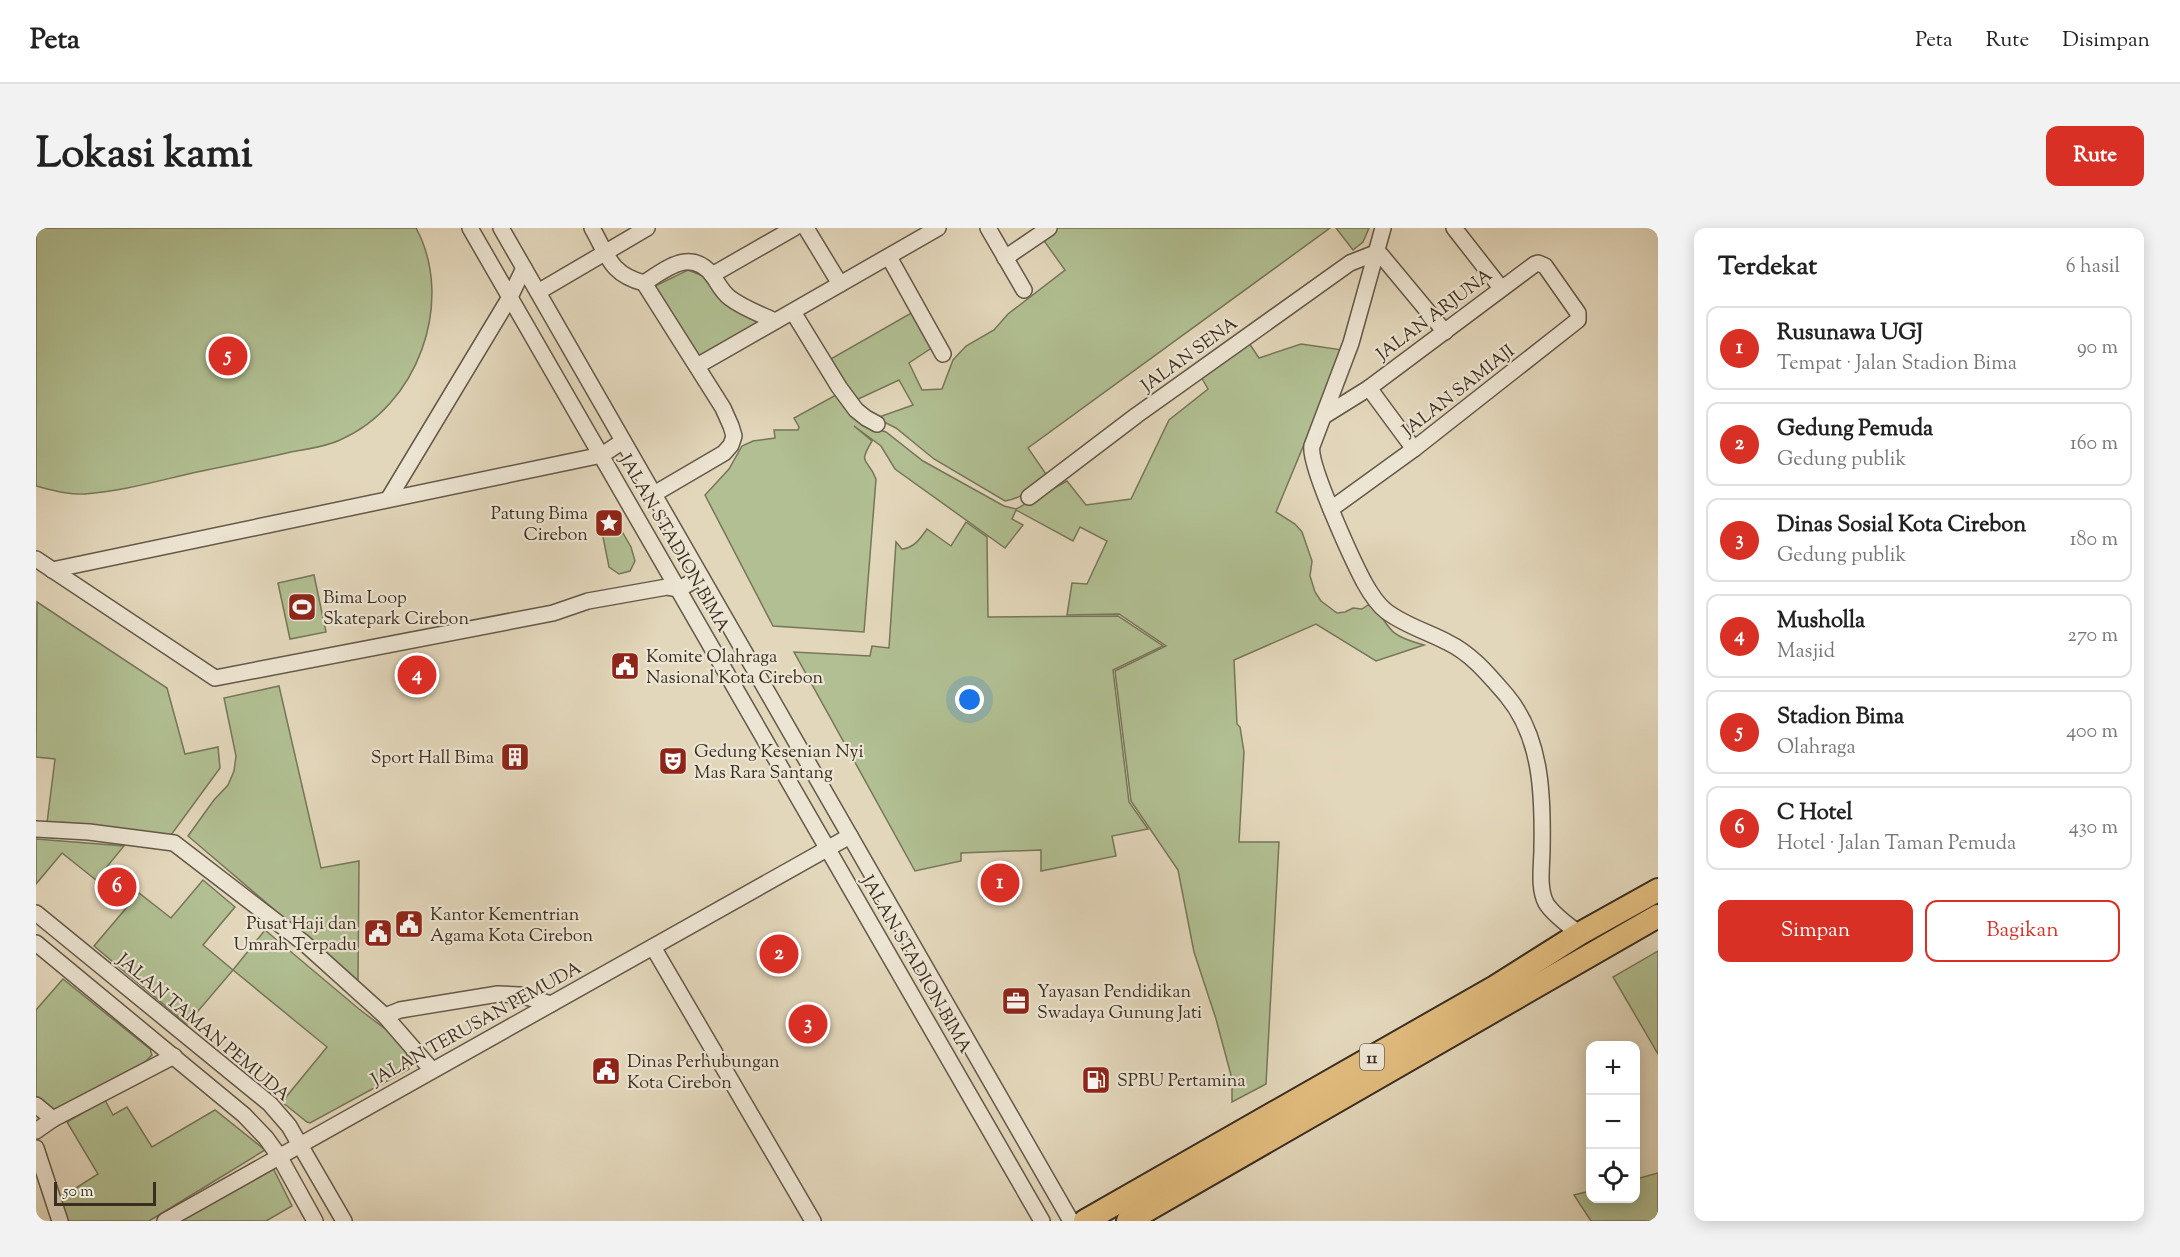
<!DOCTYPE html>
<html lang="id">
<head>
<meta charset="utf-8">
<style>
	body { margin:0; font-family:"Sorts Mill Goudy",serif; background:#f2f2f2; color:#222 }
	.controls { position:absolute; right:18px; bottom:18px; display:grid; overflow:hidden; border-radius:12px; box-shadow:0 3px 15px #0003 }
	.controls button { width:54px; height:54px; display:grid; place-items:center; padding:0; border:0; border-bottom:2px solid #e0e0e0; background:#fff; color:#222; font:30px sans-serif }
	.scale { position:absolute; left:18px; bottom:15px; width:102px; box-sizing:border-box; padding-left:6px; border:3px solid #3a2e21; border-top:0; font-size:16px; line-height:21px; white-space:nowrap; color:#3a2e21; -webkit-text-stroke:4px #ede5d3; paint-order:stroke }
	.you { position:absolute; left:934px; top:472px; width:21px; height:21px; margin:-15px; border:4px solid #fff; border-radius:50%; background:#1a73e8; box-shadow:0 0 0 9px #1a73e833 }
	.badge { display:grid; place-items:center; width:39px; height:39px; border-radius:50%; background:#d93025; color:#fff; font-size:20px; font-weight:700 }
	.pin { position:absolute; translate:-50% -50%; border:3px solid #fff; box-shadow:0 2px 6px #0006 }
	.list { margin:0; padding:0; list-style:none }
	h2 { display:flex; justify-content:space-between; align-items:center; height:78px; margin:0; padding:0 24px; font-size:26px }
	h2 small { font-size:20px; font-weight:400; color:#767676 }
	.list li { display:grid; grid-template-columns:39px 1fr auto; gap:18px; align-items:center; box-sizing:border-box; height:84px; margin:0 12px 12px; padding:0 12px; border:2px solid #e0e0e0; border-radius:12px }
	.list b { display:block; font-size:22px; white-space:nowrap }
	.list p { margin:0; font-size:20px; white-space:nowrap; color:#767676 }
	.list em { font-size:20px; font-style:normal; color:#767676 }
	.actions { display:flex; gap:12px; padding:18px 24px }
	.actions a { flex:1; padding:14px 0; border:2px solid #d93025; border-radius:12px; text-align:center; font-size:21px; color:#d93025 }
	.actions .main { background:#d93025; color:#fff }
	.icon { flex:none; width:33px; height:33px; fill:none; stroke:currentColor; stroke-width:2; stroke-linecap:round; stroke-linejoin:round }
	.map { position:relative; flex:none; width:1622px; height:993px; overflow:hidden; border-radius:12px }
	header { display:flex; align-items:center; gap:36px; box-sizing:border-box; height:84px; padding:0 30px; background:#fff; border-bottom:2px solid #e0e0e0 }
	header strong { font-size:28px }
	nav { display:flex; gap:33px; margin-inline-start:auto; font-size:21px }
	.intro { display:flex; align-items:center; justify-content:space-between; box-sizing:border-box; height:144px; padding:0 36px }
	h1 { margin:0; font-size:42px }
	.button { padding:15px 27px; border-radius:12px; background:#d93025; color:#fff; font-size:21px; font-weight:700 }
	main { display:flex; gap:36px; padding:0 36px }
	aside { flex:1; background:#fff; border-radius:12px; box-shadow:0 3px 15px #0003 }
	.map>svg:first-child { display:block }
	.green { fill:#b1bf92; stroke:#76765a; stroke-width:1.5 }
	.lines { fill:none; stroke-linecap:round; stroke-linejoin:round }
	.minor-casing { stroke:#645848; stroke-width:18 }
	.highway-casing { stroke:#3a2e21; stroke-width:26 }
	.minor { stroke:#ede5d3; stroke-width:15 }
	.highway { stroke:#e2bc7e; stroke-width:22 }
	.labels { text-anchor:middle; stroke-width:4.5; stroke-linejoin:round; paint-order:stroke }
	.shield { fill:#ede5d3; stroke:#706556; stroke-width:1.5 }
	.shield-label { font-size:16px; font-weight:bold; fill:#3a2e21 }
	.street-label { font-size:18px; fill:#3a2e21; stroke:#ede5d3 }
	.poi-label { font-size:18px; fill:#3a2e21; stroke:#ede5d3; text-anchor:start }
</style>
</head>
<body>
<header>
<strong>Peta</strong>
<nav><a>Peta</a><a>Rute</a><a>Disimpan</a></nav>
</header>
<div class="intro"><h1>Lokasi kami</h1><a class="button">Rute</a></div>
<main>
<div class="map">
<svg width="1622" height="993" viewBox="0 0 1622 993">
	<rect width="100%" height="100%" fill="#e3d7bb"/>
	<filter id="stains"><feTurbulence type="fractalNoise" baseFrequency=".00333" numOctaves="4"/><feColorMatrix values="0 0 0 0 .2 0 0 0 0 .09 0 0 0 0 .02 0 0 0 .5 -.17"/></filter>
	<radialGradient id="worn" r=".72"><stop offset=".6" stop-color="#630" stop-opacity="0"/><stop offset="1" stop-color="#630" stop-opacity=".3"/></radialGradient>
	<g class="green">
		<path d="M0,0H380C420,74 381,179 304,212C289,219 271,221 255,224C225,231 196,237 166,243C128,251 89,263 49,266C33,267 16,262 0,258Z"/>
		<path d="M1021,0H1294L992,220L1012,249C999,260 986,270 969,273L898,231L860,200L840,190L877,177L863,152L818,173L793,132L877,84L897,119L873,135L886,162L906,161L917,132L930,118L958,102L972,86L1029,42L1006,10Z"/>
		<polygon points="1300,0 1333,0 1327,14 1317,22"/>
		<polygon points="652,42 667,48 723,95 664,130 617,59"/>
		<path d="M1213,115L1223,130L1265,116L1307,122L1240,284L1259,296L1266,304L1276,333L1274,348L1279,364L1285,373L1301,385L1309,384L1317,380L1326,381L1332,377L1340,380C1355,405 1358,409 1388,417L1340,433L1280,396L1198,432L1201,496L1204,499L1208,524L1203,614H1243L1230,856L1196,874V851L1180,791L1158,724L1142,642L1095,573L1079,443L1130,418L1083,386L1031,387L1036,355L1051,356L1071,313L1044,299L1037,313L980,282L976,291L987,297L969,320L859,241L845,218L818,198L836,213C821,238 832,229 840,251L828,404L737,398L669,267L693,241L706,218L717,213L739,210L738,202H762L763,199L758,190L800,167L816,188L840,201L850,204L887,233L968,278L980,281L1031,253L1050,277L1095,271L1133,192L1172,161L1164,147Z"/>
		<polygon points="576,286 595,319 599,333 594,343 583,346 573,339 564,294 567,287"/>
		<path d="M930,294L951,309L952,389L1082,388L1127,418L1077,442L1093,574L1112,601L1076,608L1080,628L1005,643V622L925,625V633L879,643L758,424L834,428L836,418L853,420L860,314L866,321C878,320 884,311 891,301L915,318Z"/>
		<polygon points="278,347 290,404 254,411 242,355"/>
		<polygon points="1,374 131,460 149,526 182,519 184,540 135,607 11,595 19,531 0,529"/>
		<polygon points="243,458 285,640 323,633 322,753 152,608 178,572 192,557 198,543 200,528 188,470"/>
		<polygon points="0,611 88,618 60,652 26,625 0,656"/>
		<polygon points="167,652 199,679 167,717 197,742 229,702 323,781 369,816 373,841 274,895 271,894 246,874 291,819 197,742 151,796 58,718 103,665 135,690"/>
		<polygon points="1622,723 1622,826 1577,749"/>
		<polygon points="27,751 114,821 116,827 109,834 20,882 16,882 0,868 0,782"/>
		<polygon points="69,872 77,887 91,879 116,919 179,882 229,922 113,993 30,993 24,970 62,946 31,894"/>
		<polygon points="237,940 256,978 230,993 142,993"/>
		<polygon points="1622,945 1622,993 1555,993 1538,967 1554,963 1554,970 1600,970 1600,951"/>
	</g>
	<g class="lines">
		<g class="minor-casing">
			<g id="minor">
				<polyline points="434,0 1006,993"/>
				<polyline points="465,0 1035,993"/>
				<path d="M556,0C572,28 574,46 608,55C630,41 655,19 677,48C682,55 686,64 694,70C707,80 724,86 739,93"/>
				<polyline points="770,0 804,56"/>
				<polyline points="952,0 988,62"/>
				<path d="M1347,0L1315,115L1276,218C1272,236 1317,333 1328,354C1333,363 1341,376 1350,383C1368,397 1390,403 1411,414C1436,426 1453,447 1471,468C1506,510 1507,569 1506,621C1506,637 1502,660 1510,675C1517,687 1533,697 1543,706"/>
				<polyline points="1418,0 1465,60"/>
				<polyline points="853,29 907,126"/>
				<polyline points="969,30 1013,0"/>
				<polyline points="676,47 758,0"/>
				<polyline points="608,55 687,180 695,198 698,208 695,217 688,225 618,266"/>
				<polyline points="502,64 611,0"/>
				<polyline points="757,84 803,159 820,182 830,190 841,196"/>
				<polyline points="661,138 902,0"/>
				<polyline points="1333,160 1378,221"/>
				<polyline points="1288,188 1333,160 1499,36 1502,35 1509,38 1542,85 1542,92 1378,221 1295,281"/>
				<polyline points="993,269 1101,187 1314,35 1342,24 1345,27 1409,104"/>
				<polyline points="353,270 474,69 488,40"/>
				<polyline points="0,331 179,450 517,385 552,373 631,359 643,361 665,349"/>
				<polyline points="16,342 566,227 587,213"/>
				<polyline points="0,601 53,604 138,615 268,715 349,788 396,842"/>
				<polyline points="0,685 234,876 253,898 308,993"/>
				<polyline points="0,715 208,887 230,910 243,928 279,993"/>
				<polyline points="617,719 777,993"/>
				<polyline points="349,788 364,782 462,766 484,767 515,776"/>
				<polyline points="0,877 17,891 138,828"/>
				<polyline points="0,903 17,891"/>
				<polyline points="0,920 24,993"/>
				<polyline points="129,993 814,608"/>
			</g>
		</g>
		<g class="highway-casing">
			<g id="highway">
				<polyline points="1049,993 1459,759 1543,706 1622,662"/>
				<polyline points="1092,993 1622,688"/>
			</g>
		</g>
		<use href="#minor" class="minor"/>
		<use href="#highway" class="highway"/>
	</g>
	<defs>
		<g id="sight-square" transform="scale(1.5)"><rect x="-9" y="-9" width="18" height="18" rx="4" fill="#8f2418" stroke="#ede5d3"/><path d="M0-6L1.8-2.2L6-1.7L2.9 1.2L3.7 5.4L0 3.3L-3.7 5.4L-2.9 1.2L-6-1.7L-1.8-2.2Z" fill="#fff"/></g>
		<g id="stadium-square" transform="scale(1.5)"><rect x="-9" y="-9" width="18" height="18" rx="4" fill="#8f2418" stroke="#ede5d3"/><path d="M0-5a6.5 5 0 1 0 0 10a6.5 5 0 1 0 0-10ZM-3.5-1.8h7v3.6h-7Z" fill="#fff"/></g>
		<g id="civic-square" transform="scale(1.5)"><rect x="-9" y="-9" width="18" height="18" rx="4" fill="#8f2418" stroke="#ede5d3"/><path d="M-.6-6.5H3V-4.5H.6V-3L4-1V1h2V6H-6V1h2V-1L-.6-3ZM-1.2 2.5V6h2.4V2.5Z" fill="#fff"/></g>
		<g id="building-square" transform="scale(1.5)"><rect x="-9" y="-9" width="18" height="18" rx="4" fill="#8f2418" stroke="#ede5d3"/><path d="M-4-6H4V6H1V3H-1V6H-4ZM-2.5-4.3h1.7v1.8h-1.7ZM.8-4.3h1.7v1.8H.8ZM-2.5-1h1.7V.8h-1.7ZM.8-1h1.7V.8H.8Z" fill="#fff"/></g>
		<g id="theatre-square" transform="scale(1.5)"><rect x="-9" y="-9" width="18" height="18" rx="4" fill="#8f2418" stroke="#ede5d3"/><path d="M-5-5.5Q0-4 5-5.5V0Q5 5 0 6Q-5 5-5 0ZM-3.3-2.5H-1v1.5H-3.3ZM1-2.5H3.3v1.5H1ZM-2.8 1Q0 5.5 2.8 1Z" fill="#fff"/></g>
		<g id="office-square" transform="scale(1.5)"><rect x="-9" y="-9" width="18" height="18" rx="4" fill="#8f2418" stroke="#ede5d3"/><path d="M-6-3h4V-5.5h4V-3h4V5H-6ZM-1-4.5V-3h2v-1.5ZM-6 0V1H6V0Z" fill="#fff"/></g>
		<g id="fuel-square" transform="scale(1.5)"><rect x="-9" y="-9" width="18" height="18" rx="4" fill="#8f2418" stroke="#ede5d3"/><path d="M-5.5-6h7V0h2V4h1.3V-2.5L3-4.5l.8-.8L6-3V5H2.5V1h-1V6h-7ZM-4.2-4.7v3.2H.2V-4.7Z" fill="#fff"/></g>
	</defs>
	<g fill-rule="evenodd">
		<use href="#sight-square" x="573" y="295"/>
		<use href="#stadium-square" x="266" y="379"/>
		<use href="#civic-square" x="589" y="438"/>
		<use href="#building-square" x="479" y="529"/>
		<use href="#theatre-square" x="637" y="533"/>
		<use href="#civic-square" x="373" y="696"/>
		<use href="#civic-square" x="342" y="705"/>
		<use href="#office-square" x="980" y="773"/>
		<use href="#civic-square" x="570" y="843"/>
		<use href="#fuel-square" x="1060" y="852"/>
	</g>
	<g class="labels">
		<rect class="shield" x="1324" y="816" width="24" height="26" rx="4.5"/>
		<g class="shield-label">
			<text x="1336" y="835">11</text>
		</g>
		<g class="street-label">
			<text transform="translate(1398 86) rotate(-37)" y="6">JALAN ARJUNA</text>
			<text transform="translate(1153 126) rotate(-36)" y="6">JALAN SENA</text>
			<text transform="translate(1422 162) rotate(-38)" y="6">JALAN SAMIAJI</text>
			<text transform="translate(639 315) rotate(60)" y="6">JALAN STADION BIMA</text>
			<text transform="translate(881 736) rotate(60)" y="6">JALAN STADION BIMA</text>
			<text transform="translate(440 795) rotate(-29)" y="6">JALAN TERUSAN PEMUDA</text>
			<text transform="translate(168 799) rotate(40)" y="6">JALAN TAMAN PEMUDA</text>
		</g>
		<g class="poi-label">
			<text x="552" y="291" text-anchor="end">Patung Bima<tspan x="552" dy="21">Cirebon</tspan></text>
			<text x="287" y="375">Bima Loop<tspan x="287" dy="21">Skatepark Cirebon</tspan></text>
			<text x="610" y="434">Komite Olahraga<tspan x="610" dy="21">Nasional Kota Cirebon</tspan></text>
			<text x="658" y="529">Gedung Kesenian Nyi<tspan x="658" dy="21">Mas Rara Santang</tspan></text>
			<text x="458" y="535" text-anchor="end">Sport Hall Bima</text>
			<text x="394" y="692">Kantor Kementrian<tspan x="394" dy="21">Agama Kota Cirebon</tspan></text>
			<text x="321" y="701" text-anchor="end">Pusat Haji dan<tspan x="321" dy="21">Umrah Terpadu</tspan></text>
			<text x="1001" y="769">Yayasan Pendidikan<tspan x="1001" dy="21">Swadaya Gunung Jati</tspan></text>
			<text x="591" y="839">Dinas Perhubungan<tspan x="591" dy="21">Kota Cirebon</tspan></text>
			<text x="1081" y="858">SPBU Pertamina</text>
		</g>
	</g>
	<rect width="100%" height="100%" filter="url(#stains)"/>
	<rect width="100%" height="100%" fill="url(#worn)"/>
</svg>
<div class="controls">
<button>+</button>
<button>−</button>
<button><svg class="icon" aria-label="locate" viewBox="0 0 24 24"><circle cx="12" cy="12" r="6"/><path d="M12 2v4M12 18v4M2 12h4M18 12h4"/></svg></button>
</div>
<div class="scale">50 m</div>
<div class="you"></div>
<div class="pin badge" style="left:964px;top:655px">1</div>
<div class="pin badge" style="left:743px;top:726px">2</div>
<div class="pin badge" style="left:772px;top:796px">3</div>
<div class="pin badge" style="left:381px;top:447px">4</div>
<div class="pin badge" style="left:192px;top:128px">5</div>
<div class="pin badge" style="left:81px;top:659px">6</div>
</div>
<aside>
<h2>Terdekat<small>6 hasil</small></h2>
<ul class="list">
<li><span class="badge">1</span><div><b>Rusunawa UGJ</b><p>Tempat · Jalan Stadion Bima</p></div><em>90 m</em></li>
<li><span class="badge">2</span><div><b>Gedung Pemuda</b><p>Gedung publik</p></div><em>160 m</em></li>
<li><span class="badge">3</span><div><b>Dinas Sosial Kota Cirebon</b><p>Gedung publik</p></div><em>180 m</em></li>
<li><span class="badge">4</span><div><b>Musholla</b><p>Masjid</p></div><em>270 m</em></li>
<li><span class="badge">5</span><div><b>Stadion Bima</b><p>Olahraga</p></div><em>400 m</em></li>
<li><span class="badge">6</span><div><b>C Hotel</b><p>Hotel · Jalan Taman Pemuda</p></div><em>430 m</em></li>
</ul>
<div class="actions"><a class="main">Simpan</a><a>Bagikan</a></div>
</aside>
</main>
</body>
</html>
